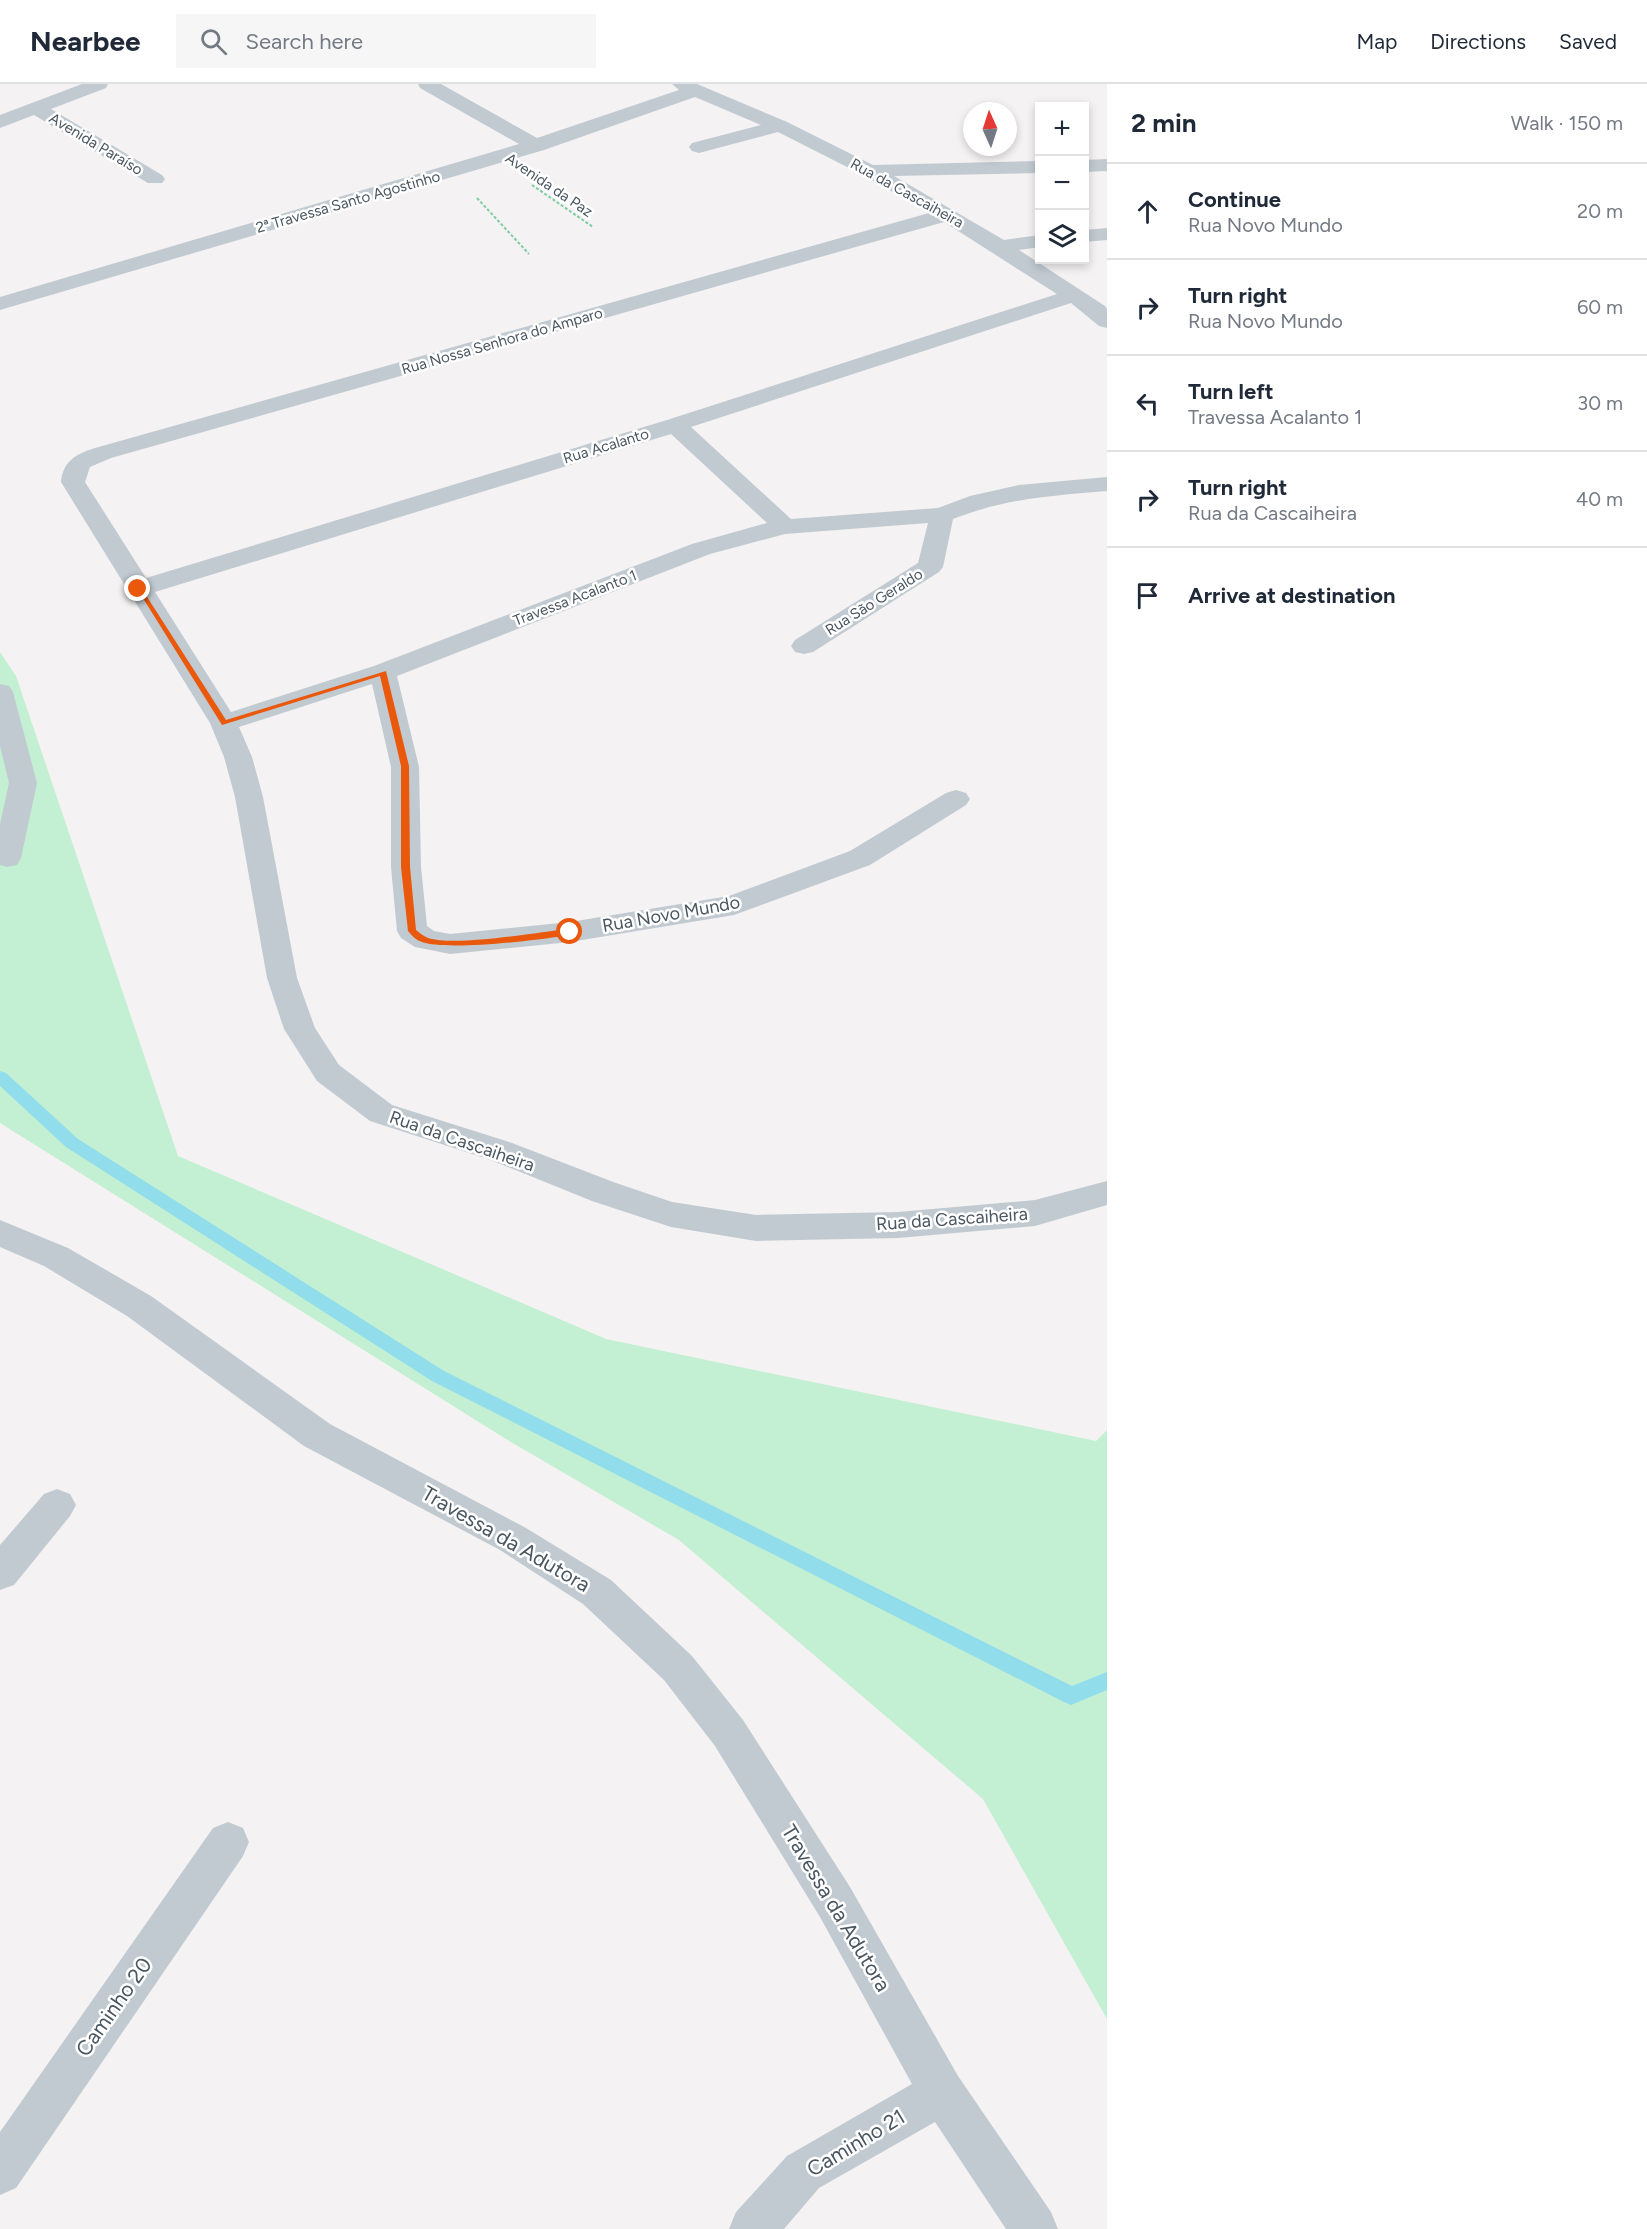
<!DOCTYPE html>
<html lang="en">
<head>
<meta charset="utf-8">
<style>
	body { margin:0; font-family:Figtree,sans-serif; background:#f6f6f7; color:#1f2937 }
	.controls { position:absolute; right:18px; top:18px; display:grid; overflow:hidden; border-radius:0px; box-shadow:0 3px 9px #0003 }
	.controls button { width:54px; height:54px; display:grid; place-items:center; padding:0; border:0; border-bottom:2px solid #e0e1e3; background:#fff; color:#1f2937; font:30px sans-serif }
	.compass { position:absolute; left:963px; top:18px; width:54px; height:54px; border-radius:50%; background:#fff; box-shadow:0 3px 9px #0003; rotate:357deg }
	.stop { position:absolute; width:18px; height:18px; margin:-14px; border:4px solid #ea580c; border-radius:50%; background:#fff }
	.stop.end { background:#ea580c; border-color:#fff; box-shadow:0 2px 6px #0008 }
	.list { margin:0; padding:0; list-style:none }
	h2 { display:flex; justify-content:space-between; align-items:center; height:78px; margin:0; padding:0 24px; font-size:26px }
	h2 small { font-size:20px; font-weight:400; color:#747a83 }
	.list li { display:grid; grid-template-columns:39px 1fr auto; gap:18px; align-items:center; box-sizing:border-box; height:96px; padding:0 24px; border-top:2px solid #e0e1e3 }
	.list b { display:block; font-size:22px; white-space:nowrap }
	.list p { margin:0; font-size:20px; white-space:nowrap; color:#747a83 }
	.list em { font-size:20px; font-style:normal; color:#747a83 }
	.icon { flex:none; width:33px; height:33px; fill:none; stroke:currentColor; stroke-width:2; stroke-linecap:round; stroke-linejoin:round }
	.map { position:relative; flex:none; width:1107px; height:2145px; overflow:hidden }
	header { display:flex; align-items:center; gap:36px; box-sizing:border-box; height:84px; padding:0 30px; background:#fff; border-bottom:2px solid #e0e1e3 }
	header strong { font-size:28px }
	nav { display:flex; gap:33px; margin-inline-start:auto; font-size:21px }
	.search { width:420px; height:54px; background:#f6f6f7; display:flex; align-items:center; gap:15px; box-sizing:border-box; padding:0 21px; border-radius:0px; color:#747a83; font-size:22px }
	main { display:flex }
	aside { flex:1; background:#fff }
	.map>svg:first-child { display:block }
	.green { fill:#c3efd2 }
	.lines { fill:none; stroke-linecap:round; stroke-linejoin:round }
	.stream { fill:#92ddeb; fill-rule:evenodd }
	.path { stroke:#7bcda1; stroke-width:2; stroke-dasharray:3 2; stroke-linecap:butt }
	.minor { fill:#c1cad1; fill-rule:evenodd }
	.route { fill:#ea580c }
	.labels { text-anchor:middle; stroke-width:5; stroke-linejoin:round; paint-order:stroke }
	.far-street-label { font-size:15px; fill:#4a5660; stroke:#fff }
	.street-label { font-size:18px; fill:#4a5660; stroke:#fff }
	.near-street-label { font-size:21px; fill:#4a5660; stroke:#fff }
</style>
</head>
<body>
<header>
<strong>Nearbee</strong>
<div class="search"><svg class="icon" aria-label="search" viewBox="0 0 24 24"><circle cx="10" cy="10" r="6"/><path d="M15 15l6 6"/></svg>Search here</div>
<nav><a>Map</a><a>Directions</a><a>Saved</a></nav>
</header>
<main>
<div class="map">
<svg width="1107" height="2145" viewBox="0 0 1107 2145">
	<rect width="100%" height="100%" fill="#f4f2f2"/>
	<polygon class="green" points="0,568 16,592 178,1072 606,1255 1096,1357 1107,1346 1107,1935 983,1715 679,1456 506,1355 0,1039"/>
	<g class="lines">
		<polygon class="stream" points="0,987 6,989 78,1055 444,1287 1072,1602 1107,1588 1107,1606 1071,1621 1064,1618 432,1297 66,1063 0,1002"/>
		<g class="path">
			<polyline points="532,101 593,143"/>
			<polyline points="477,114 529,170"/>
		</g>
		<g class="minor">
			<polygon points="82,0 108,0 106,4 51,25 162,91 165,95 162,99 148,99 34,31 0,44 0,31"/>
			<path d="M418,0H441L537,54L679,6L672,0H697L787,38L873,81L1040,77V89L894,92L1004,156L1040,151V163L1019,166L1105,222L1107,225V244L1099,242L1071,219L691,343L791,435L938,424L970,412L1019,401L1107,393V407C1050,412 1008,414 953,435L943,483L939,488L813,568L804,570L795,568L791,562L795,556L918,479L928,439L785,450L710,470L397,592L419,683L421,783L427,842L434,847L450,850L570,838L729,812L850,767L946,709L956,706L966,709L970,715L966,721L870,781L734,831L570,858L450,870L415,863L401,854L397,847L391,783V683L372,600L239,643L252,673L263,713L297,894L315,944L339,981L392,1021L512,1059L616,1099L672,1118L756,1131L898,1128L1035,1116L1107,1097V1121L1035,1142L898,1154L756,1157L671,1143L592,1117L488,1075L370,1037L317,997L284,945L267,894L235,713L224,673L210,639L61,398C63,377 76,370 95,364L929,129L863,91L778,48L699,69L692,67L689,63L692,59L761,41L695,13L544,66L0,226V213L519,60L420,4ZM944,138L1057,210L667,336L146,494L85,398L90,383L111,374ZM671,350L767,439L692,460L374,582L231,628L155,508Z"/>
			<polygon points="1107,75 1107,87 1084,88 1084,76"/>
			<polygon points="1107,144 1107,156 1084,158 1084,146"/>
			<polygon points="0,600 9,602 13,608 37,699 21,774 17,781 7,783 0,781 0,740 9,699 0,662"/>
			<polygon points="0,1136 68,1164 151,1212 330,1340 526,1444 611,1496 692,1572 743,1636 850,1803 958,1992 1051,2128 1058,2145 1006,2145 935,2038 819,2104 784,2145 729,2145 736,2128 787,2072 912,2000 820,1833 715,1662 664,1596 583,1520 500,1466 304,1362 127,1232 44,1182 0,1163"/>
			<polygon points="57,1405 70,1410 76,1421 70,1432 14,1501 0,1506 0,1461 44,1410"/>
			<polygon points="228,1738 243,1744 249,1758 243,1772 16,2104 0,2111 0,2048 213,1744"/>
		</g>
	</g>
	<path class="route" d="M136,503L142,505L226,636L386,587L409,682L410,783L416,846C420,849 423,852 428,854C457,863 536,848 570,845L574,848L573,850C546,856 445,867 422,858C416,856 412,852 408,847L401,783V682L380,592L222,641Z"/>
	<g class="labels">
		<g class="far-street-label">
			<text transform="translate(96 60) rotate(31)" y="5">Avenida Paraíso</text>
			<text transform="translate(549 101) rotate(34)" y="5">Avenida da Paz</text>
			<text transform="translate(907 109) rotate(29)" y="5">Rua da Cascaiheira</text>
			<text transform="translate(348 118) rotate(-16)" y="5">2ª Travessa Santo Agostinho</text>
			<text transform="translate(502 257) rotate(-16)" y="5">Rua Nossa Senhora do Amparo</text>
			<text transform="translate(606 362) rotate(-17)" y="5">Rua Acalanto</text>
			<text transform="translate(575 514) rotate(-21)" y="5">Travessa Acalanto 1</text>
			<text transform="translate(874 518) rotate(-32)" y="5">Rua São Geraldo</text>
		</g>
		<g class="street-label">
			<text transform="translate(671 830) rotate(-10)" y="6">Rua Novo Mundo</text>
			<text transform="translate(462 1057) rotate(19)" y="6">Rua da Cascaiheira</text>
			<text transform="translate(952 1135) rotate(-4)" y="6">Rua da Cascaiheira</text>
		</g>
		<g class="near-street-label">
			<text transform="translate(506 1455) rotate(30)" y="7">Travessa da Adutora</text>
			<text transform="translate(836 1824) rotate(59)" y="7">Travessa da Adutora</text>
			<text transform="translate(114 1923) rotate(-55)" y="7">Caminho 20</text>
			<text transform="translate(856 2059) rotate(-31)" y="7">Caminho 21</text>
		</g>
	</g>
</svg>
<div class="controls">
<button>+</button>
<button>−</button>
<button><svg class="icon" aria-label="layers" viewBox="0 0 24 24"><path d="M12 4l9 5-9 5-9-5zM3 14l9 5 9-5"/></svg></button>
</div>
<svg class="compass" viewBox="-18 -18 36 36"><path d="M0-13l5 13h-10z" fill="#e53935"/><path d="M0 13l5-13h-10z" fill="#747a83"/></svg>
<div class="stop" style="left:570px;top:848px"></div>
<div class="stop end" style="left:138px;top:505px"></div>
</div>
<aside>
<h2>2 min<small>Walk · 150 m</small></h2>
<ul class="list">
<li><svg class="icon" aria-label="ahead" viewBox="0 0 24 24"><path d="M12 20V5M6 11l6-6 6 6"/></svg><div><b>Continue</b><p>Rua Novo Mundo</p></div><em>20 m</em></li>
<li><svg class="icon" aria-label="right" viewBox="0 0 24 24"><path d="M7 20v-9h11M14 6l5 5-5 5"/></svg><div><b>Turn right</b><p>Rua Novo Mundo</p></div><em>60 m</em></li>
<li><svg class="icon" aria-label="left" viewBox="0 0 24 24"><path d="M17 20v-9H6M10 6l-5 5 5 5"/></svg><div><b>Turn left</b><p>Travessa Acalanto 1</p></div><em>30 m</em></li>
<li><svg class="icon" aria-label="right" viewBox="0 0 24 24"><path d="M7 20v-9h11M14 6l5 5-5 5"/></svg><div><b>Turn right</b><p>Rua da Cascaiheira</p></div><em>40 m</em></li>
<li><svg class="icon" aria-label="arrive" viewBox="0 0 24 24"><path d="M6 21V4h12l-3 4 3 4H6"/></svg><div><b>Arrive at destination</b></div></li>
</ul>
</aside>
</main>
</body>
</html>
